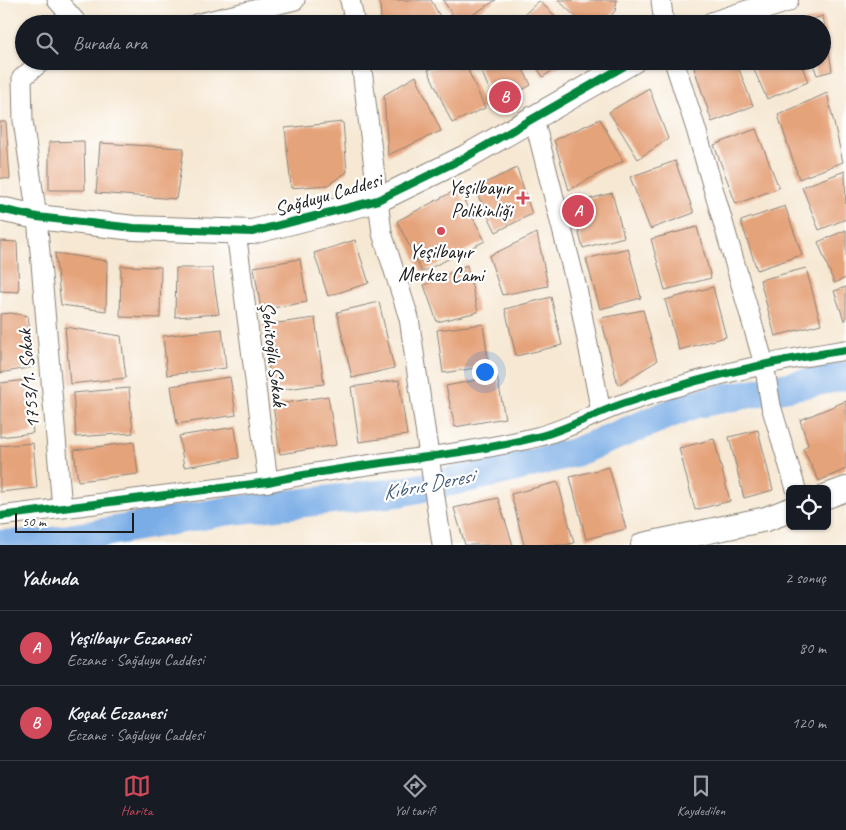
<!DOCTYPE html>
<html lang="tr">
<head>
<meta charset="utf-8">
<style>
	body { margin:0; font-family:Caveat,sans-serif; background:#242831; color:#f1f3f6 }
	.controls { position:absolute; right:15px; bottom:15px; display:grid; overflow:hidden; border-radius:8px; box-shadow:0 1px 4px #0004 }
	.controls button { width:45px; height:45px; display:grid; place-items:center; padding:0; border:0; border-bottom:1px solid #363941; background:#171b24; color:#f1f3f6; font:25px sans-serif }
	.scale { position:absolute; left:15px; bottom:12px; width:119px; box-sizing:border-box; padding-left:5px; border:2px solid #1c1c1c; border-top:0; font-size:14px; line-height:18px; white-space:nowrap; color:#1c1c1c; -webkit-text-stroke:4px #fff; paint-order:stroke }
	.you { position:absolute; left:484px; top:371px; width:18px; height:18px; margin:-12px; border:4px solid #fff; border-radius:50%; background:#1a73e8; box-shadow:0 0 0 8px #1a73e833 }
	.badge { display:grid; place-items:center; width:32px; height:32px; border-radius:50%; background:#d1495b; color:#fff; font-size:16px; font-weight:700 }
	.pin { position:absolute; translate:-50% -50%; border:2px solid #fff; box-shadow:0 1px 5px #0006 }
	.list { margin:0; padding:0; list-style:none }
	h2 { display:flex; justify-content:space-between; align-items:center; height:65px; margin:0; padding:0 20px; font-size:21px }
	h2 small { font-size:16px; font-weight:400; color:#9ea1a6 }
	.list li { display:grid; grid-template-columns:32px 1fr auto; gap:15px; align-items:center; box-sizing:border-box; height:75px; padding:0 20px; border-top:1px solid #363941 }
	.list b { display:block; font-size:19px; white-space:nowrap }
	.list p { margin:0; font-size:16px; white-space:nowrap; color:#9ea1a6 }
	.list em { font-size:16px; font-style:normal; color:#9ea1a6 }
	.icon { flex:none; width:28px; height:28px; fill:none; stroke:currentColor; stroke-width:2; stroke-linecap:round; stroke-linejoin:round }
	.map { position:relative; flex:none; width:846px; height:545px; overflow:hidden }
	.search { position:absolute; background:#171b24; box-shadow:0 1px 4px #0004; left:15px; right:15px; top:15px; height:55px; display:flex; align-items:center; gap:12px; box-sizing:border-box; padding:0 18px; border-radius:28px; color:#9ea1a6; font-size:19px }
	.sheet { height:215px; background:#171b24 }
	nav { display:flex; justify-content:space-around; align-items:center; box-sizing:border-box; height:70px; border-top:1px solid #363941; background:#171b24; font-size:14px; color:#9ea1a6 }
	nav a { display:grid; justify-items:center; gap:2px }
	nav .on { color:#d1495b }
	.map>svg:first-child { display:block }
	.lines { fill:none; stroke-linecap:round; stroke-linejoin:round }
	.river { stroke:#7aade6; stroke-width:29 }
	.building { fill:#e5a37a }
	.minor-casing { stroke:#898278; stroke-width:21 }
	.tertiary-casing { stroke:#898278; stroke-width:26 }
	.minor { stroke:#fff; stroke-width:19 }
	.tertiary { stroke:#fff; stroke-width:24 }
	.cycleway-casing { stroke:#fff; stroke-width:11 }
	.cycleway { stroke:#00873e; stroke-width:8 }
	.poi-dot { fill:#d1495b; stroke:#fff; stroke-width:2 }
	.labels { text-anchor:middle; stroke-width:4.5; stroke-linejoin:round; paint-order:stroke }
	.poi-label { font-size:20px; fill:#1c1c1c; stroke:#fff; text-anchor:end }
	.street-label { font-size:20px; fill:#1c1c1c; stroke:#fff }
	.water-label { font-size:21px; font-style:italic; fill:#465d77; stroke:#fff }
</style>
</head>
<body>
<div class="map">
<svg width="846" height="545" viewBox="0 0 846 545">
	<rect width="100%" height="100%" fill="#fff"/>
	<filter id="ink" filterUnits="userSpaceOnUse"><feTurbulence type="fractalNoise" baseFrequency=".02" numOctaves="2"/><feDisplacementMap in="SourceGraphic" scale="10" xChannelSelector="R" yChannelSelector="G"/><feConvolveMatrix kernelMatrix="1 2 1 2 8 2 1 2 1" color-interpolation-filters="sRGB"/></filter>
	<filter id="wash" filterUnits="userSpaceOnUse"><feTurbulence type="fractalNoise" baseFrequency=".0096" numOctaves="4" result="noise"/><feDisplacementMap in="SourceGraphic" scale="20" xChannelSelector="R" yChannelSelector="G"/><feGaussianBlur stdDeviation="1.12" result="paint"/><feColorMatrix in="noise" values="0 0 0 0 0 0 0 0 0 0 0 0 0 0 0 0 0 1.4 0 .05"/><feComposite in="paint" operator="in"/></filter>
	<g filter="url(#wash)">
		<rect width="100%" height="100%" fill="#f6e8d3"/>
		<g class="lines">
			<polyline class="river" points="0,544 38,544 227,511 401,492 510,469 576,452 694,404 846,376"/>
		</g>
		<g id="blocks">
			<g class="building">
				<polygon points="380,0 431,0 444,24 381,24"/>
				<polygon points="443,0 496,0 458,24"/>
				<polygon points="558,0 617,0 615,11 604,24 583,24"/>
				<polygon points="539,1 564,24 514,24"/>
				<polygon points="823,16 832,71 817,75 812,61 822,61 822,24 801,23"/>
				<polygon points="448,61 464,61 485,108 452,123 428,70"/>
				<polygon points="477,61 519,61 531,85 496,105"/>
				<polygon points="533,61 566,61 543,77"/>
				<polygon points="711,61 736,61 753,106 712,122 694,68"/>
				<polygon points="750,61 800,61 808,82 767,99"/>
				<polygon points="416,76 441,131 388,155 384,95"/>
				<polygon points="649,88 668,139 638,159 609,112"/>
				<polygon points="827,93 843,162 799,179 778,115"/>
				<polygon points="600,119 623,161 569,190 554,140"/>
				<polygon points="0,122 6,122 10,179 0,178"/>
				<polygon points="343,122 347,172 328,185 291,188 285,128"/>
				<polygon points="756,129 779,188 736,204 714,145"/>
				<polygon points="84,141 85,190 49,190 49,142"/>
				<polygon points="100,143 184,148 176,199 96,193"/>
				<polygon points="675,161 694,213 650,229 630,177"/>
				<polygon points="517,168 532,214 496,232 474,188"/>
				<polygon points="845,171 846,219 819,230 802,187"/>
				<polygon points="458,189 485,241 422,272 397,221"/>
				<polygon points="612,193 624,237 583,248 571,204"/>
				<polygon points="785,206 802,255 757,270 741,221"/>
				<polygon points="697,227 711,278 665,290 651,239"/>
				<polygon points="846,230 846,278 834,283 818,242"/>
				<polygon points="537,233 548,286 502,295 489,256"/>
				<polygon points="355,240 369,283 328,296 314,253"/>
				<polygon points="0,241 17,242 19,292 0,291"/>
				<polygon points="628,248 641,298 600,309 586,259"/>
				<polygon points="55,253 107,261 106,311 61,305"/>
				<polygon points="300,259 307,302 261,310 254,267"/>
				<polygon points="467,265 478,312 437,322 424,285"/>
				<polygon points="121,266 161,267 160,318 120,317"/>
				<polygon points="176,268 212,268 219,314 175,317"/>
				<polygon points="806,268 821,324 775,336 760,280"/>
				<polygon points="713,287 726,337 679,350 665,300"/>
				<polygon points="846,287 846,320 844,320 834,291"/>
				<polygon points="551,297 562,345 516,356 505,309"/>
				<polygon points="379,302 394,368 352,378 337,312"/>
				<polygon points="643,310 657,361 618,385 601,318"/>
				<polygon points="11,313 28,316 34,367 0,373 0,314"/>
				<polygon points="315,318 324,384 272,391 263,325"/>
				<polygon points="483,324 489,366 443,373 437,330"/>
				<polygon points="65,327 121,336 126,378 70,384"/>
				<polygon points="222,329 226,368 167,375 163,336"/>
				<polygon points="497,376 505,418 455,427 446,386"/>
				<polygon points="230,377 236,415 177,424 171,386"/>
				<polygon points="27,380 33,433 0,437 0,383"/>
				<polygon points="399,380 407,435 359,442 351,387"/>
				<polygon points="129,388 133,433 76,437 73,393"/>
				<polygon points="328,396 336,445 280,454 273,405"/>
				<polygon points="846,401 846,469 819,481 803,449 808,445 800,420"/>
				<polygon points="235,427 239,458 184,467 179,436"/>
				<polygon points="758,430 773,490 744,498 729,437"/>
				<polygon points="714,439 730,501 695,510 679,448"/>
				<polygon points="134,442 138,474 78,481 74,450"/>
				<polygon points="33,443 37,488 0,492 0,446"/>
				<polygon points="609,467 626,529 586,539 570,477"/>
				<polygon points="558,482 574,543 565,545 524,545 511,494"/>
				<polygon points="498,498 513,545 465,545 454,508"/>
			</g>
		</g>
	</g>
	<g filter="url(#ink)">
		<use href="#blocks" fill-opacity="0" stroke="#898278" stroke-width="1"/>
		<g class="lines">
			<g class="minor-casing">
				<g id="minor">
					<polyline points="57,0 78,24"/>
					<polyline points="350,0 355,24"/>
					<polyline points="661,0 664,24"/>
					<polyline points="196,24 295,0"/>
					<polyline points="42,61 22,78 23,121 37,217 62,508"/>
					<polyline points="361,61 382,233 409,318 442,545"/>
					<polyline points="674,61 696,129 764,364 771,406 796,489"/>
					<polyline points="534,119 577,288 601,412"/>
					<polyline points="236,231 268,482"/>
					<path d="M0,516L268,482C357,462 448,459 537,437C566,430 593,414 622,404C694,379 771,361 846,350"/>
				</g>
			</g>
			<g class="tertiary-casing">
				<g id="tertiary">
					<polyline points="713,24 786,0"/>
					<polyline points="0,209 37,217 134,228 252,232 378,200 466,157 633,61"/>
					<polyline points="827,496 846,489"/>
					<polyline points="643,545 766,519 790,510"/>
				</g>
			</g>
			<use href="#minor" class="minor"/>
			<use href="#tertiary" class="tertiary"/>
			<g class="cycleway-casing">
				<g id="cycleway">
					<polyline points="0,209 37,217 134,228 252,232 378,200 466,157 633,61"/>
					<path d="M0,516L268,482C357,462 448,459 537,437C566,430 593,414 622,404C694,379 771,361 846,350"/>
				</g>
			</g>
			<use href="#cycleway" class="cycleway"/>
		</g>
	</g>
	<g class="poi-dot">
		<path d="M520.5 190.5h5v5h5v5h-5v5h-5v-5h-5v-5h5z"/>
		<circle cx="441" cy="231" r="5"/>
	</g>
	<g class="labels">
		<g class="poi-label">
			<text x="512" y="194">Yeşilbayır<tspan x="512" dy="23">Polikinliği</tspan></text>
			<text x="441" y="258" text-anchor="middle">Yeşilbayır<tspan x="441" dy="23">Merkez Cami</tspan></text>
		</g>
		<g class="street-label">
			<text transform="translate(328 194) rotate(-16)" y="7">Sağduyu Caddesi</text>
			<text transform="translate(274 354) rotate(83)" y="7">Şehitoğlu Sokak</text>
			<text transform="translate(28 379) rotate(-95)" y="7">1753/1. Sokak</text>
		</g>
		<g class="water-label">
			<text transform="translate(428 484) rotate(-11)" y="7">Kıbrıs Deresi</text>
		</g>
	</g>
</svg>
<div class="controls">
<button><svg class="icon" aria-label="locate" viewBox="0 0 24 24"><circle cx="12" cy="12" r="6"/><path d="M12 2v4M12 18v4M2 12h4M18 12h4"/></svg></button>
</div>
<div class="scale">50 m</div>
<div class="you"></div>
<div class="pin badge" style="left:578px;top:211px">A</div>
<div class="pin badge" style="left:505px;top:97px">B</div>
<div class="search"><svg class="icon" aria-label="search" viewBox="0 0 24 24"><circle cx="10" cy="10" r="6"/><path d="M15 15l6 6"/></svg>Burada ara</div>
</div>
<section class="sheet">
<h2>Yakında<small>2 sonuç</small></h2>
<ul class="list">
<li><span class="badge">A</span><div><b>Yeşilbayır Eczanesi</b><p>Eczane · Sağduyu Caddesi</p></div><em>80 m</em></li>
<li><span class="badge">B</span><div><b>Koçak Eczanesi</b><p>Eczane · Sağduyu Caddesi</p></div><em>120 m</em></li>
</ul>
</section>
<nav>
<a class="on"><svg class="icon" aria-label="map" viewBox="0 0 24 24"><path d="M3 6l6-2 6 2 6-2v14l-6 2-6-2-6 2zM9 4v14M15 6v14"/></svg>Harita</a>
<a><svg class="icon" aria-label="directions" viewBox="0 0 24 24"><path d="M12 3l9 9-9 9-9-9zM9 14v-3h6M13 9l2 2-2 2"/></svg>Yol tarifi</a>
<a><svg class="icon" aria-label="saved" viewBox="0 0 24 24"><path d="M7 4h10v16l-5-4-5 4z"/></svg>Kaydedilen</a>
</nav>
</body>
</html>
